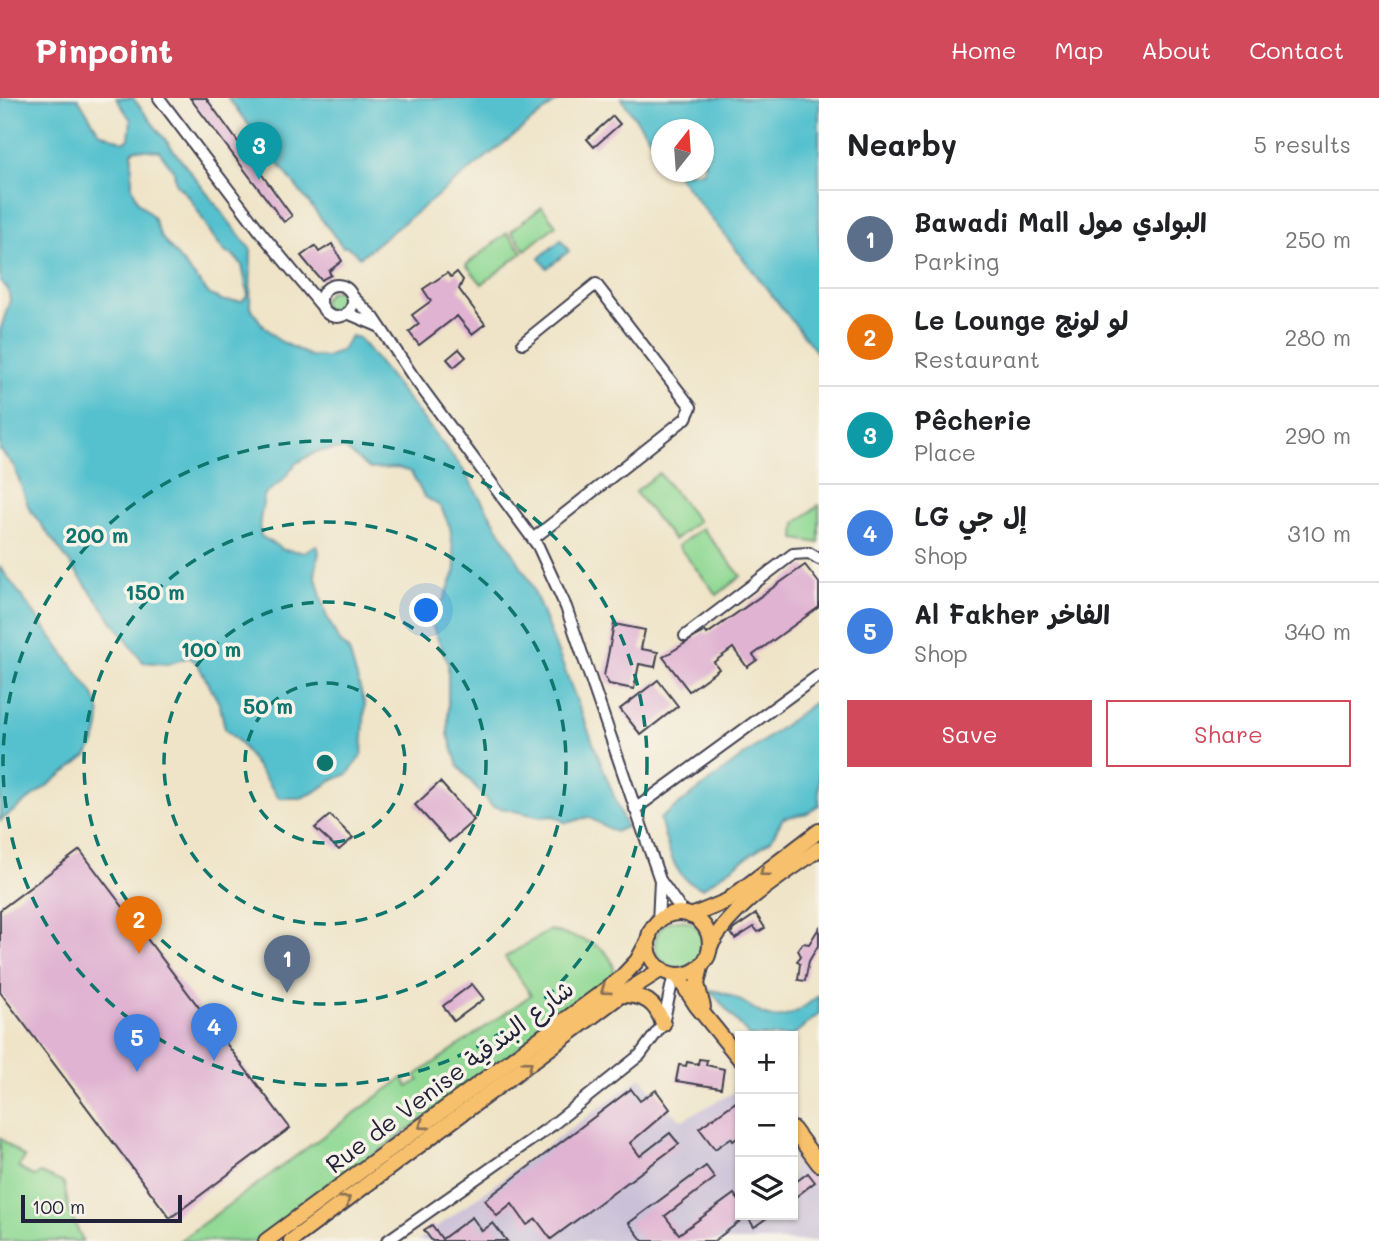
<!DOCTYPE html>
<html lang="en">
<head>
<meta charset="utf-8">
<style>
	body { margin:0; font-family:Mali,"Playpen Sans Arabic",sans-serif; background:#f2f2f2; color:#202124 }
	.controls { position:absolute; right:21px; bottom:21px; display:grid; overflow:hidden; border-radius:0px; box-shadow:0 2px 5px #0004 }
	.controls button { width:63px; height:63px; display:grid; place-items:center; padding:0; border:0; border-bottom:2px solid #e0e0e0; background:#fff; color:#202124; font:35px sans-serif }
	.compass { position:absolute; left:651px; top:21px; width:63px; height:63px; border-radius:50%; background:#fff; box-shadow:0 2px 5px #0004; rotate:17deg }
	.scale { position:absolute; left:21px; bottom:18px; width:161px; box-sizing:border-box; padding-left:7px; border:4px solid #22223b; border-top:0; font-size:19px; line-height:24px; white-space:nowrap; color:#22223b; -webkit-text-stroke:5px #f7f3e8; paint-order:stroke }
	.you { position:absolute; left:427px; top:513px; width:24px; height:24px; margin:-18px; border:5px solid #fff; border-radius:50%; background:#1a73e8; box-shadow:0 0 0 10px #1a73e833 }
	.badge { display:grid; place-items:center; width:46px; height:46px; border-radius:50%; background:#d1495b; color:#fff; font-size:23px; font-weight:700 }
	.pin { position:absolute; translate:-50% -58px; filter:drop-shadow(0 2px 4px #0008) }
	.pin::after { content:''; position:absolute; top:37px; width:24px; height:21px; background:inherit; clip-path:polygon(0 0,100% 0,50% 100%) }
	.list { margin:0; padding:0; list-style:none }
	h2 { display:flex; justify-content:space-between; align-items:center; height:91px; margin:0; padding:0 28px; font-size:30px }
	h2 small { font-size:23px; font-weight:400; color:#757577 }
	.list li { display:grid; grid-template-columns:46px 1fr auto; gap:21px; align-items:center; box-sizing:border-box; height:98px; padding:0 28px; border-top:2px solid #e0e0e0 }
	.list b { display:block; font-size:26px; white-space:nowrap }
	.list p { margin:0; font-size:23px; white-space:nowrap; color:#757577 }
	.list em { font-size:23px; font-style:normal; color:#757577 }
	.actions { display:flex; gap:14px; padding:21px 28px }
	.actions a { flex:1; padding:16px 0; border:2px solid #d1495b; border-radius:0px; text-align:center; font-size:24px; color:#d1495b }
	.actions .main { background:#d1495b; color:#fff }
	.icon { flex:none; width:38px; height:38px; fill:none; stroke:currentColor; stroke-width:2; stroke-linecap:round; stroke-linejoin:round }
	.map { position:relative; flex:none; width:819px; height:1143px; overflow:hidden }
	header { display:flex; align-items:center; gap:42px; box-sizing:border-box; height:98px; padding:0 35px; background:#d1495b; color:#fff }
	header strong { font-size:33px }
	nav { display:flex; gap:38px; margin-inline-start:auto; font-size:24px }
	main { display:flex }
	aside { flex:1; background:#fff }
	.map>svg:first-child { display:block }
	.industrial { fill:#c9bfd7 }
	.green { fill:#91d994; stroke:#5a7e68; stroke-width:2 }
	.water { fill:#55c1ce; stroke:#3c7284; stroke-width:2; fill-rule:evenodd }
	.building { fill:#e0b3d2 }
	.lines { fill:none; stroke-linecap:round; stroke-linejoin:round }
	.minor-casing { stroke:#413f50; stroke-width:14 }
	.major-casing { stroke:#413f50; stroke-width:18 }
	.minor { stroke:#fff; stroke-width:10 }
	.major { stroke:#f7c06c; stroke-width:14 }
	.oneway { stroke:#8c7154 }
	.ring { fill:none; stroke:#0f766e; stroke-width:3.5; stroke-dasharray:12 9 }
	.labels { text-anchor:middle; stroke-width:7; stroke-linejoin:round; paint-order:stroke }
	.street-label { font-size:24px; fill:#22223b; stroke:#f7f3e8 }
	.centre { fill:#0f766e; stroke:#f7f3e8; stroke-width:3.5 }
	.ring-label { font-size:21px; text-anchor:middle; font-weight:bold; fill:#0f766e; stroke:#f7f3e8; stroke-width:7; stroke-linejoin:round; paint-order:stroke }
</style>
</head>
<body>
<header>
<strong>Pinpoint</strong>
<nav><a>Home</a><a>Map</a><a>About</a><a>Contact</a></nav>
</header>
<main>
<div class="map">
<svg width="819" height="1143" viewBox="0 0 819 1143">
	<rect width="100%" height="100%" fill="#f7f3e8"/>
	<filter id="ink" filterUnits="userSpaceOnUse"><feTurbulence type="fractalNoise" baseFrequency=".0143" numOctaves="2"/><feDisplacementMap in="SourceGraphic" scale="14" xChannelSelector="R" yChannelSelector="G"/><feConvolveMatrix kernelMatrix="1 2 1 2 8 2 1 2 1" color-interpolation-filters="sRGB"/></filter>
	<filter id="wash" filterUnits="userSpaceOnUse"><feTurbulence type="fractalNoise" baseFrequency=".00686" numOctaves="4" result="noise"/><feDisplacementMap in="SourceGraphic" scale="28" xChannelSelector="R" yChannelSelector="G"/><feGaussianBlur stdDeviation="1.57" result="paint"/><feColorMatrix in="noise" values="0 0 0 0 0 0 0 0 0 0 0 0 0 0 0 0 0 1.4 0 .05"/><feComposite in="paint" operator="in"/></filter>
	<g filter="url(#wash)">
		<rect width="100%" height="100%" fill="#efe4c8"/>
		<polygon class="industrial" points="641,979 661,1005 682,1022 740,991 740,1117 793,1117 793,1048 819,1084 819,1143 418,1143"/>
		<g class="green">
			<polygon points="542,109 556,127 525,152 511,133"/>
			<polygon points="507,135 523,154 482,186 466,167"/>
			<circle cx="336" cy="206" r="13"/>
			<polygon points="659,375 698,423 674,442 635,394"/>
			<polygon points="819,407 819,445 795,441 796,425"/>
			<polygon points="702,430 741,478 717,497 678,448"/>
			<circle cx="679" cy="846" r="24"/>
			<path d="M550,832C577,841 617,844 614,880L257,1143H179L403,980L408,989L419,982L415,978L531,897L505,859Z"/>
			<polygon points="0,1040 25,1060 18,1069 35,1079 40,1075 64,1085 69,1113 83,1143 0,1143"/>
		</g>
		<g class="water">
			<path d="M0,0H78L99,34L124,44L129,41L131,22L116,0H133L251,152L250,208L261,225L278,242L310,258L327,259L342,252L351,238L359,240L462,370L530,483L626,729L615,734L588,719L566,725L554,718L541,719L492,708L458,668L448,636V565L429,520L444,501L456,472L450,429L441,409L424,398L411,374L397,370L370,371L345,351L318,353L296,365L282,383L264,397C263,413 257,422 261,438L284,452L304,454L317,447L319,454L315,476L326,517L339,543L349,553L365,607L362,656L348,676L331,683L315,694L301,700H279L240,645L225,631L220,607L197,565L189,559L168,566L143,564L29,410L14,368L0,352V233L10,202L8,191L0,183ZM135,51L159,53L174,73L176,86L190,100L212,137L226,155L233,157L242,167L248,197L242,203H224L210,197L161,139L153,119L138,104L132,89V54Z"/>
			<polygon points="228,0 561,0 360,159 347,148 343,149"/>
			<polygon points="621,0 819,0 819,257 675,74 704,74 704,32 662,32 661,56"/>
			<polygon points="561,142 569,153 547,170 539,160"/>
			<path d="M0,469L92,594C105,614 100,639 87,658L0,723Z"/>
			<path d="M819,601V707L808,715L783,720L771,742L703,790C672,783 668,747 660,721Z"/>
			<path d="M710,892C762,899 762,947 819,897V916L792,938H749Z"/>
		</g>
		<g id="blocks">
			<g class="building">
				<polygon points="190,0 206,0 292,118 284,124"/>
				<polygon points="613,18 620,26 594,49 587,41"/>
				<polygon points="332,146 342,163 329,173 331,177 321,182 301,158 315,148 319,154"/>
				<polygon points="457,174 463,182 459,191 485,226 472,236 457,218 419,247 409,234 419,226 412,217 431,203 423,191 447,175 451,179"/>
				<polygon points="459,251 466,259 454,269 447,261"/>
				<polygon points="805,467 819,485 819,509 753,557 757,562 747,569 733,550 714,564 719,571 689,593 663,559 705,533 707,536"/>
				<polygon points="614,526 645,532 641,551 658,554 655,569 639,566 634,591 609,586 604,578"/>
				<polygon points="658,582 678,608 641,637 620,611"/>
				<polygon points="440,684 474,722 449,744 415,707"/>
				<polygon points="330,717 353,740 339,752 315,730"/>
				<polygon points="80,752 290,1030 170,1120 0,894 0,812"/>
				<polygon points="756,816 765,830 758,834 754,829 735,841 731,835 734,831"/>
				<polygon points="819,830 819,846 809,863 805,883 798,882 800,866 797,863 801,858 798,852 803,845 809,846"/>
				<polygon points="472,886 484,901 454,923 443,908"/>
				<polygon points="699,961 707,962 706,967 724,971 721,990 676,983 679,967 686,968 687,964 698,966"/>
				<polygon points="631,991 640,1003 656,992 670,1011 630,1045 640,1058 670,1035 679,1046 551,1141 536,1121 527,1127 512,1106 497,1118 485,1102"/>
				<polygon points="740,1001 740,1038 733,1043 731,1040 715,1051 699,1030"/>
				<polygon points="706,1068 715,1080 665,1118 679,1136 734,1096 740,1104 740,1117 771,1117 754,1129 747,1118 714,1143 643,1143 629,1125"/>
				<polygon points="808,1075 815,1084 793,1101 793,1086"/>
				<polygon points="472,1119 482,1133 493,1125 507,1143 432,1143 424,1132 432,1127 442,1141"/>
			</g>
		</g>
	</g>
	<g filter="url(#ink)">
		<use href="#blocks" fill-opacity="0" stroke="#413f50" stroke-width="2"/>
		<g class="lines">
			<g class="minor-casing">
				<g id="minor">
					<polyline points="159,0 262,136 320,206"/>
					<circle cx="337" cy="203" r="16"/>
					<polyline points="352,198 374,220 412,277 538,448 566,509 660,782 684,816"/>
					<polyline points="347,215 378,228"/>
					<polyline points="523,245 596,186 691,309 686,320 534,440"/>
					<polyline points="685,538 793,456 809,455 819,461"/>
					<polyline points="635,711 819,577"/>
					<polyline points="658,825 660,782"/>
					<polyline points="387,1143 551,1028 640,957 663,926 674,876"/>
				</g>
			</g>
			<g class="major-casing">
				<g id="major">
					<circle cx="679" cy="846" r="31"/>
					<polyline points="691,818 727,803 819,733"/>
					<path d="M710,848C734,805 780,779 819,751"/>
					<polyline points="701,869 697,886 703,909"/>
					<polyline points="677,877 696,907 740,961"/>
					<path d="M621,897C644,897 656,904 663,926"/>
					<polyline points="793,1031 819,1066"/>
					<polyline points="266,1143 619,882 637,863 649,841"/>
					<polyline points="291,1143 621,897 662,871"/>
				</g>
			</g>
			<use href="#minor" class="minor"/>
			<use href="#major" class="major"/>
		</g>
		<defs><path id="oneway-chevron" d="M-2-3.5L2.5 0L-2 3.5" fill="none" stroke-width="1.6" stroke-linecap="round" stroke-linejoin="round" transform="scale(1.75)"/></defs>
		<g class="oneway">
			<use href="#oneway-chevron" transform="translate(764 774) rotate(143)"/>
			<use href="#oneway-chevron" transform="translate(605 892) rotate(144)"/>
			<use href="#oneway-chevron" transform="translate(528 967) rotate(-37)"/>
			<use href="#oneway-chevron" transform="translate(423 1027) rotate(144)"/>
			<use href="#oneway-chevron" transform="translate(346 1102) rotate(-37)"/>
		</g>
	</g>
	<g class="ring">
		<circle cx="325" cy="665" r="80"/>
		<circle cx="325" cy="665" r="161"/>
		<circle cx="325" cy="665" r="241"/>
		<circle cx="325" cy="665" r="322"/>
	</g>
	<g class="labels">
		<g class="street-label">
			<text transform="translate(450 979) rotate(-37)" y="8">Rue de Venise شارع البندقية</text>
		</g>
	</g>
	<circle cx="325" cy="665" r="10" class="centre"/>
	<g class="ring-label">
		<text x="97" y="445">200 m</text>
		<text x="155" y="502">150 m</text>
		<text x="211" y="559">100 m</text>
		<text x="268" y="616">50 m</text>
	</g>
</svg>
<div class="controls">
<button>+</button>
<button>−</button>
<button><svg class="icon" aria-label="layers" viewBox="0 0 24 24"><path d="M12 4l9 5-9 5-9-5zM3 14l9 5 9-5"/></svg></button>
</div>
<svg class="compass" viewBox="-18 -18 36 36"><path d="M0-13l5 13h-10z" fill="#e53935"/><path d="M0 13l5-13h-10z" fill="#757577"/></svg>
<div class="scale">100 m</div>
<div class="you"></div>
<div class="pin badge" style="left:287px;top:895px;background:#5c6f8a">1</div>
<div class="pin badge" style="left:139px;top:856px;background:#e8710a">2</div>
<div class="pin badge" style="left:259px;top:82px;background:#0f9aa8">3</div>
<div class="pin badge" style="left:214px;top:963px;background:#3f7fe0">4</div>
<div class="pin badge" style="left:137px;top:974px;background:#3f7fe0">5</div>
</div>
<aside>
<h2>Nearby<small>5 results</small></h2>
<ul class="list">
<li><span class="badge" style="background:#5c6f8a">1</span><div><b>Bawadi Mall البوادي مول</b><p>Parking</p></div><em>250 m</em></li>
<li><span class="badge" style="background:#e8710a">2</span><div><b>Le Lounge لو لونج</b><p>Restaurant</p></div><em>280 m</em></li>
<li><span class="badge" style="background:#0f9aa8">3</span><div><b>Pêcherie</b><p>Place</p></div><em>290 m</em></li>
<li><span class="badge" style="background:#3f7fe0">4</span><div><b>LG إل جي</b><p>Shop</p></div><em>310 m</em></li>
<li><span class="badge" style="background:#3f7fe0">5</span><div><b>Al Fakher الفاخر</b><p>Shop</p></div><em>340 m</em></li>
</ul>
<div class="actions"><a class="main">Save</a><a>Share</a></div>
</aside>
</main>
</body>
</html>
